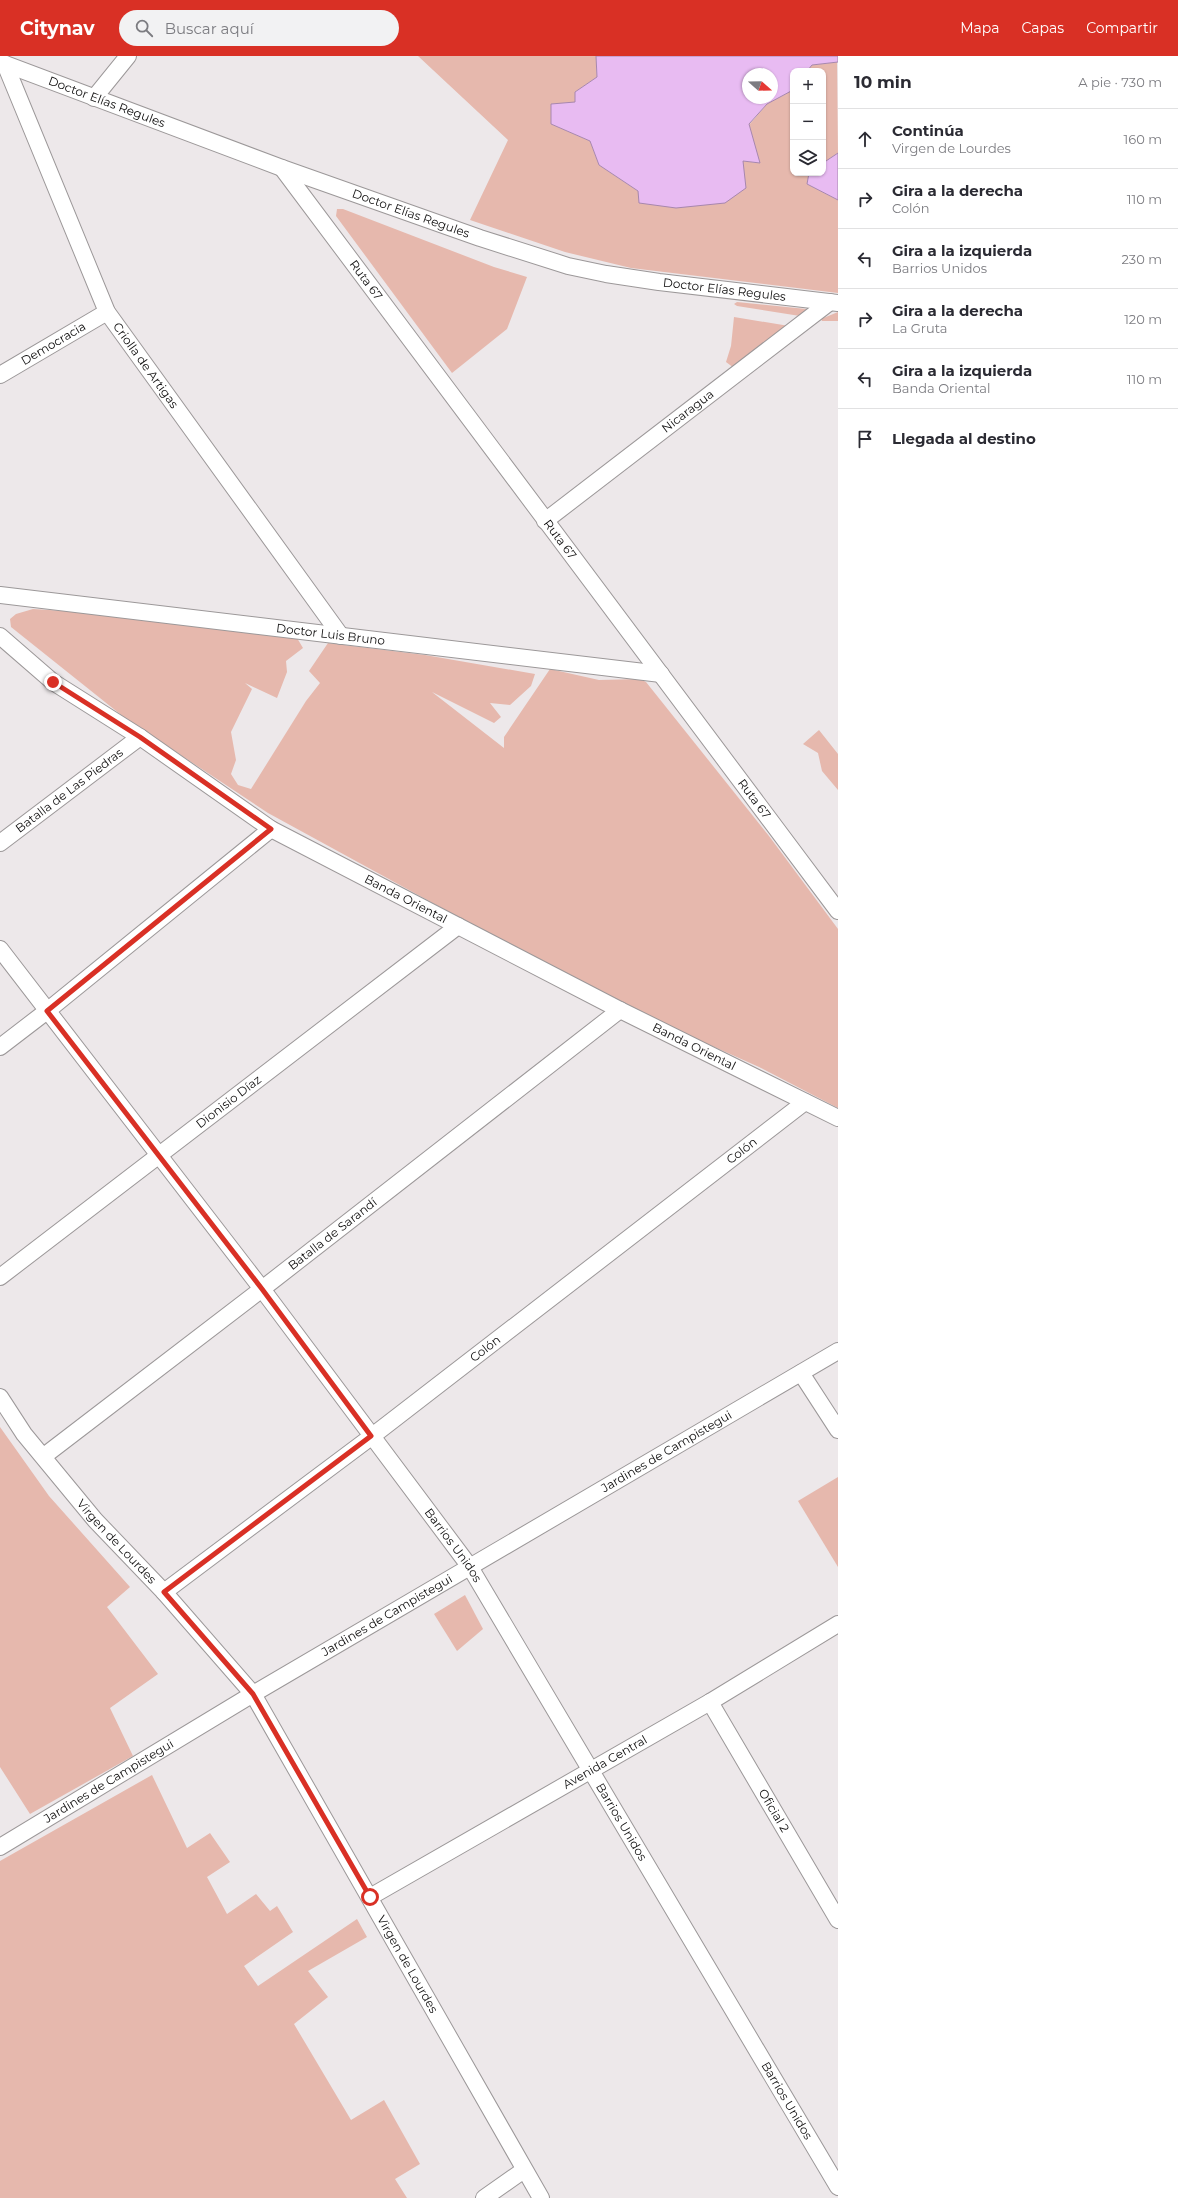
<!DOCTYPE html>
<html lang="es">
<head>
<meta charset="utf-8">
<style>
	body { margin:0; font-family:Montserrat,sans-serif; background:#f2f2f3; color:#2b2b33 }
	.controls { position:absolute; right:12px; top:12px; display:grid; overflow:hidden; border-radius:8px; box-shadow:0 1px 3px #0004 }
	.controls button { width:36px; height:36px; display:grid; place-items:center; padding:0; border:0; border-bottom:1px solid #e1e1e2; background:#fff; color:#2b2b33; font:20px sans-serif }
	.compass { position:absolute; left:742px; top:12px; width:36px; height:36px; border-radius:50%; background:#fff; box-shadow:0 1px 3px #0004; rotate:110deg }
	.stop { position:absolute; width:12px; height:12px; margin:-9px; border:3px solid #d93025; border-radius:50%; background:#fff }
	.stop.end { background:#d93025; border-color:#fff; box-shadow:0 1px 4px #0008 }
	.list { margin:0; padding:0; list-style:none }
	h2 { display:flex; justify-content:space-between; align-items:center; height:52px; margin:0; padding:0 16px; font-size:17px }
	h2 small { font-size:13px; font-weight:400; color:#7c7c81 }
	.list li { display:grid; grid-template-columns:26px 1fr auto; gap:12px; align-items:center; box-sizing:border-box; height:60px; padding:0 16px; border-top:1px solid #e1e1e2 }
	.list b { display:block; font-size:15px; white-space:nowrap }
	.list p { margin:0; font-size:13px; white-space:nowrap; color:#7c7c81 }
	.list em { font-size:13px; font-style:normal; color:#7c7c81 }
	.icon { flex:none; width:22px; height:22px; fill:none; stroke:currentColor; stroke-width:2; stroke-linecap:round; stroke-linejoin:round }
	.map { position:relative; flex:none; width:838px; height:2142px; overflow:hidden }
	header { display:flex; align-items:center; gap:24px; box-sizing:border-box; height:56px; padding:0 20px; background:#d93025; color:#fff }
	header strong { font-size:19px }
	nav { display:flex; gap:22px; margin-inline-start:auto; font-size:14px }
	.search { width:280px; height:36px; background:#f2f2f3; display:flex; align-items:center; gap:10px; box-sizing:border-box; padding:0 14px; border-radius:22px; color:#7c7c81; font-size:15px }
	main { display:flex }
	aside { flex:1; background:#fff }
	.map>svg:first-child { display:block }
	.green { fill:#e6b8ad }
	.water { fill:#e8bbf2; stroke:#a787ae; fill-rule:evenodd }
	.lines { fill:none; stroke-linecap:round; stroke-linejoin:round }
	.minor-casing { stroke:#9c9899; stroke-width:18 }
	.minor { stroke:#fff; stroke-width:16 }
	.route { stroke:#d93025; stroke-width:5 }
	.labels { text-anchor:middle; stroke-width:3.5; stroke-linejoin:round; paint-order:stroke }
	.street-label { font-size:12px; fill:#100f0f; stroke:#faf6f7 }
</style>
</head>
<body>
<header>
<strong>Citynav</strong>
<div class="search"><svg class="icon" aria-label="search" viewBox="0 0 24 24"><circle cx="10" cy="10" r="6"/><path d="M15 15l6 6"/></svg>Buscar aquí</div>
<nav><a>Mapa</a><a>Capas</a><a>Compartir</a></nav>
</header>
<main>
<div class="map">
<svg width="838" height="2142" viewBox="0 0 838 2142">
	<rect width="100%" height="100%" fill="#ede8ea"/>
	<g class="green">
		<polygon points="418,0 596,0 597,21 575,36 575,46 551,68 590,85 599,109 638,135 743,105 759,107 749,69 767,48 793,34 793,117 809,117 807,128 838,144 838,237 631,212 565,196 470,164 508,84"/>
		<polygon points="837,6 838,97 823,107 823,15 807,15 812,9"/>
		<polygon points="337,153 343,153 494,211 527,221 507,273 452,317 336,160"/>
		<polygon points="737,246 806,253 807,256 800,260 737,250 734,248"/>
		<polygon points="838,256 838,265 822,265 821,263"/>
		<polygon points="734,261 789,270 734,312 726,306 731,290"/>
		<polygon points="33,553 113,558 297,582 303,592 286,605 287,616 277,642 245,627 252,633 231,676 236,704 231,718 238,729 251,733 306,645 320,627 309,615 328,587 425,599 535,618 531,630 510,649 490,647 501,661 494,667 432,636 504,692 504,681 550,613 599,624 640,623 646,626 769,780 838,873 838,1052 759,1011 614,946 268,757 125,662 11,571 10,563 16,558"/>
		<polygon points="819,674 838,698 838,734 822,715 818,697 803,688"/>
		<polygon points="0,1371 49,1440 130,1531 107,1551 158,1618 110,1652 133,1700 30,1758 0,1711"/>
		<polygon points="838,1421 838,1511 798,1445"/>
		<polygon points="465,1539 483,1573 457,1595 434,1558"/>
		<polygon points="152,1719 187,1792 210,1777 230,1806 207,1821 227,1858 256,1838 270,1855 277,1850 293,1876 244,1910 258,1930 357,1863 367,1881 308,1915 328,1941 294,1968 351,2064 384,2044 420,2108 395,2123 407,2142 0,2142 0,1805"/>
	</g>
	<g class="water">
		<path d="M596,0H838V6L812,9L807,15H793V34L767,48L749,68L760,107L743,105L746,132L725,147L676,152L639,147L638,135L599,109L590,85L551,68V48L575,46V36L597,21ZM748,18H772V42H748Z"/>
		<polygon points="838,97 838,144 807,128 809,117 823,117 823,107"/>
	</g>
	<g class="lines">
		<g class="minor-casing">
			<g id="minor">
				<path id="s1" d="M0,6L282,112L480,182L568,210L606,218L659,226L838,247"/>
				<path id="s2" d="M5,8L107,256L341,580"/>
				<polyline points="94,42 128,0"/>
				<path id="s3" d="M282,112L838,855"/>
				<path id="s4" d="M0,319L107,256"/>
				<path id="s5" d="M545,465L830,246"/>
				<path id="s6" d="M0,539L661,618"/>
				<path id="s7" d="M0,580L53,626L140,681L271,773L620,954L838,1062"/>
				<path id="s8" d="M0,787L140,681"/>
				<path id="s9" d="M0,893L262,1233L470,1511L838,2131"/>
				<polyline points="0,991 47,955 271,773"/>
				<path id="s10" d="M0,1221L458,870"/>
				<polyline points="801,1317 838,1374"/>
				<path id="s11" d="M0,1341L24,1378L95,1464L164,1536L253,1638L541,2142"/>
				<path id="s12" d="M44,1400L262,1233L620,954"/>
				<path id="s13" d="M164,1536L371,1381L805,1046"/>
				<path id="s14" d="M710,1646L838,1864"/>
				<path id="s15" d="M0,1791L253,1638L838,1295"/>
				<path id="s16" d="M370,1841L710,1646L838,1568"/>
				<polyline points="484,2142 524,2114"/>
			</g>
		</g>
		<use href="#minor" class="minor"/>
	</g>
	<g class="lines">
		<polyline class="route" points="53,626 140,681 271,773 47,955 262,1233 371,1380 164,1536 253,1638 370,1841"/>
	</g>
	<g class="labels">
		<g class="street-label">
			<text dy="4" stroke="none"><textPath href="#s1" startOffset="114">Doctor Elías Regules</textPath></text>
			<text dy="4" stroke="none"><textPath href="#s1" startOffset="438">Doctor Elías Regules</textPath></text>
			<text dy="4" stroke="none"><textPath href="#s3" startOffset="140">Ruta 67</textPath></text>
			<text dy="4" stroke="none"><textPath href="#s1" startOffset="762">Doctor Elías Regules</textPath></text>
			<text dy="4" stroke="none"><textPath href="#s4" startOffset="62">Democracia</textPath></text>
			<text dy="4" stroke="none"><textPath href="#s2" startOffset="334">Criolla de Artigas</textPath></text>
			<text dy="4" stroke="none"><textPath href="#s5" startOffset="180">Nicaragua</textPath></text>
			<text dy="4" stroke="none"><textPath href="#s3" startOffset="464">Ruta 67</textPath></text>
			<text dy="4" stroke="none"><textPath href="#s6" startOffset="333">Doctor Luis Bruno</textPath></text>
			<text dy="4" stroke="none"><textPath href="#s8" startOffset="87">Batalla de Las Piedras</textPath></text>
			<text dy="4" stroke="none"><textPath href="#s3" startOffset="788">Ruta 67</textPath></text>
			<text dy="4" stroke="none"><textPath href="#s7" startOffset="485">Banda Oriental</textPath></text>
			<text dy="4" stroke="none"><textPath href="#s7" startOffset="809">Banda Oriental</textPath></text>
			<text dy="4" stroke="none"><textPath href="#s10" startOffset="288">Dionisio Díaz</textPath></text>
			<text dy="4" stroke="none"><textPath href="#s13" startOffset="727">Colón</textPath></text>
			<text dy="4" stroke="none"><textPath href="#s12" startOffset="364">Batalla de Sarandí</textPath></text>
			<text dy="4" stroke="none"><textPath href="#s13" startOffset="403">Colón</textPath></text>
			<text dy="4" stroke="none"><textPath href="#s15" startOffset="775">Jardines de Campistegui</textPath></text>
			<text dy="4" stroke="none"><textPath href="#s11" startOffset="186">Virgen de Lourdes</textPath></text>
			<text dy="4" stroke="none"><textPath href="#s9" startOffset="749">Barrios Unidos</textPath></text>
			<text dy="4" stroke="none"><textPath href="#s15" startOffset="451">Jardines de Campistegui</textPath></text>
			<text dy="4" stroke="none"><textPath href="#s16" startOffset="271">Avenida Central</textPath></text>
			<text dy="4" stroke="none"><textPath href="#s15" startOffset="127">Jardines de Campistegui</textPath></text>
			<text dy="4" stroke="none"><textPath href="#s14" startOffset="126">Oficial 2</textPath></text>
			<text dy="4" stroke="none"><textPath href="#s9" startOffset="1073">Barrios Unidos</textPath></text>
			<text dy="4" stroke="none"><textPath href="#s11" startOffset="702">Virgen de Lourdes</textPath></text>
			<text dy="4" stroke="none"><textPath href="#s9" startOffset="1397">Barrios Unidos</textPath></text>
		</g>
	</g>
</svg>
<div class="controls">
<button>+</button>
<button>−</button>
<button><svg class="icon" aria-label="layers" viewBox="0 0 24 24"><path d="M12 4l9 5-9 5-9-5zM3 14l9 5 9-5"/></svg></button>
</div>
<svg class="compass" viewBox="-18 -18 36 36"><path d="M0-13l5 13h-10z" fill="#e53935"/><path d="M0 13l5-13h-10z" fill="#7c7c81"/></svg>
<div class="stop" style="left:370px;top:1841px"></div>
<div class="stop end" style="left:53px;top:626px"></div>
</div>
<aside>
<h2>10 min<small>A pie · 730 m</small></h2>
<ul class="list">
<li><svg class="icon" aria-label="ahead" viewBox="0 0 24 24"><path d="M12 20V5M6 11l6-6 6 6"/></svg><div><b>Continúa</b><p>Virgen de Lourdes</p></div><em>160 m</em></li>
<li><svg class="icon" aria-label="right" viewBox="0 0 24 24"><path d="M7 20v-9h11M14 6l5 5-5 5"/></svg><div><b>Gira a la derecha</b><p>Colón</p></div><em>110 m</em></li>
<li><svg class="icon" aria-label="left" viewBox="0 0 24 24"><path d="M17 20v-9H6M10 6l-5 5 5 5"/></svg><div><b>Gira a la izquierda</b><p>Barrios Unidos</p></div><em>230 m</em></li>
<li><svg class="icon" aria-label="right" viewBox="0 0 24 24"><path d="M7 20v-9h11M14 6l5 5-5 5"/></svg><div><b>Gira a la derecha</b><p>La Gruta</p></div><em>120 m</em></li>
<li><svg class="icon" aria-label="left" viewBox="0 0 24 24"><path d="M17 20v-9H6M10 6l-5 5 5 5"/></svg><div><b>Gira a la izquierda</b><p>Banda Oriental</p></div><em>110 m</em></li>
<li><svg class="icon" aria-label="arrive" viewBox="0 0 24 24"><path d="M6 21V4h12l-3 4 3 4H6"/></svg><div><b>Llegada al destino</b></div></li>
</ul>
</aside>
</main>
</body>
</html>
